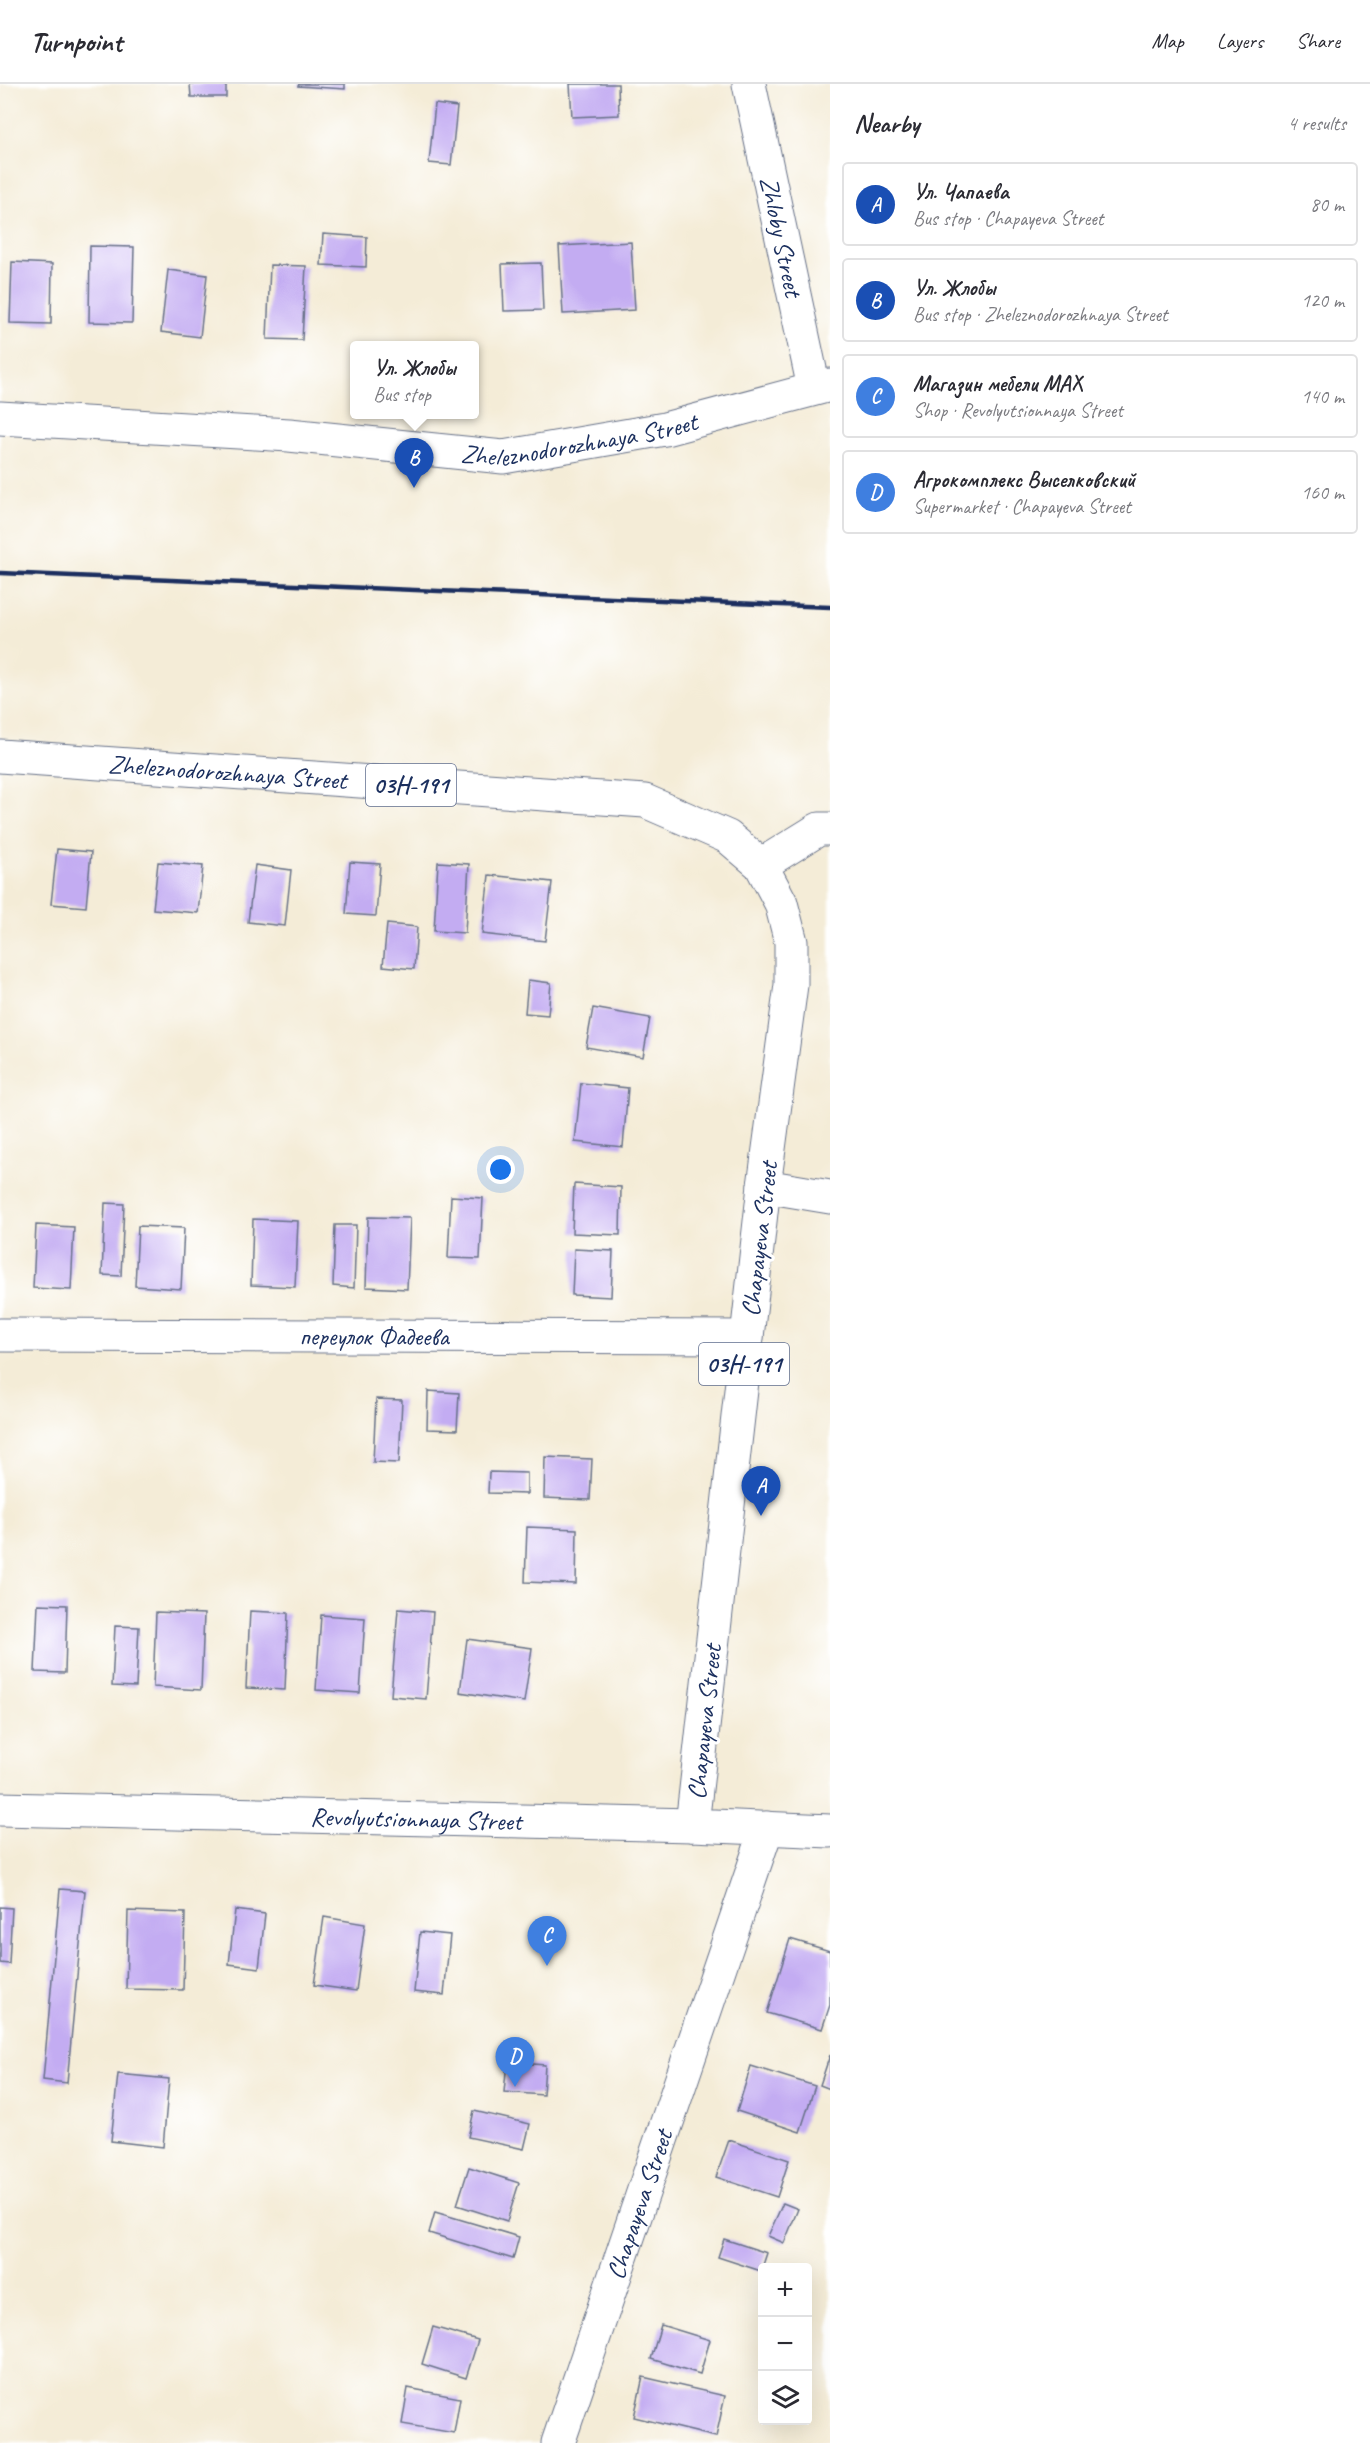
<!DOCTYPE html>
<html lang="en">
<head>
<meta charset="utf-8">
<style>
	body { margin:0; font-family:Caveat,sans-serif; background:#f2f2f3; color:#2b2b33 }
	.controls { position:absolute; right:18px; bottom:18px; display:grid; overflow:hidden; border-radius:6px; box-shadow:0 6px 24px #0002 }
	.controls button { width:54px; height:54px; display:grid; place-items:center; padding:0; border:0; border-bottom:2px solid #e1e1e2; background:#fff; color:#2b2b33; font:30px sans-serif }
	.you { position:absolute; left:501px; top:1086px; width:21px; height:21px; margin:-15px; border:4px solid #fff; border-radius:50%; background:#1a73e8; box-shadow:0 0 0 9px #1a73e833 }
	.badge { display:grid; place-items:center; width:39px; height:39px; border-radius:50%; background:#0b8043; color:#fff; font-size:20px; font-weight:700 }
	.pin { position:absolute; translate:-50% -50px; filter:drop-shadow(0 2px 3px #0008) }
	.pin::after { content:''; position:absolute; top:32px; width:21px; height:18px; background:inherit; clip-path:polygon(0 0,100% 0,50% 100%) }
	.popup { position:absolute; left:350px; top:257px; width:129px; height:78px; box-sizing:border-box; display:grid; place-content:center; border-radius:6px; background:#fff; filter:drop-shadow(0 2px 4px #0005); font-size:20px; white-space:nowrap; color:#7c7c81 }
	.popup b { font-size:22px; color:#2b2b33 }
	.popup::after { content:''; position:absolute; left:50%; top:100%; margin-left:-12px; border:12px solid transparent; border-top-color:#fff }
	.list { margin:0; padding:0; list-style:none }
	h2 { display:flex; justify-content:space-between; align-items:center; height:78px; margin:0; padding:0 24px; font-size:26px }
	h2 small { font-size:20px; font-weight:400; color:#7c7c81 }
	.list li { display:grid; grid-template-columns:39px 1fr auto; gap:18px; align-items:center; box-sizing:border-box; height:84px; margin:0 12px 12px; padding:0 12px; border:2px solid #e1e1e2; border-radius:6px }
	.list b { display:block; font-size:22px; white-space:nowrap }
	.list p { margin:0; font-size:20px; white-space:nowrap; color:#7c7c81 }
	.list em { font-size:20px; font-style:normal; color:#7c7c81 }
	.icon { flex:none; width:33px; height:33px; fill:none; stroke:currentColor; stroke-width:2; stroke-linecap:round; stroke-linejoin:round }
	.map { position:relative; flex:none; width:830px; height:2359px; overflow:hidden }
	header { display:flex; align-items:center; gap:36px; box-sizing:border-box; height:84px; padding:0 30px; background:#fff; border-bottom:2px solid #e1e1e2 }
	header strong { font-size:28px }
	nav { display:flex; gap:33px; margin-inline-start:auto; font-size:21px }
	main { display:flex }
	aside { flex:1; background:#fff }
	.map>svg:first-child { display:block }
	.building { fill:#c3acf2 }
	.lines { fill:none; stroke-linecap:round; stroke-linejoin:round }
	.minor-casing { stroke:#677188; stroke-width:35 }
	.major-casing { stroke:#677188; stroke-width:35 }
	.minor { stroke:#fff; stroke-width:33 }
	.major { stroke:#fff; stroke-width:33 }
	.rail { stroke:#1b2f5e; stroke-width:4.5 }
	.labels { text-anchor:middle; stroke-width:6; stroke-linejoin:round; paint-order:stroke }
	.shield { fill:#fff; stroke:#5f6d8e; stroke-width:1.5 }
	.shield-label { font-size:24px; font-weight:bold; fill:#1b2f5e }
	.street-label { font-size:26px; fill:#1b2f5e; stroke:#fff }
</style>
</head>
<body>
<header>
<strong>Turnpoint</strong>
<nav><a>Map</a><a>Layers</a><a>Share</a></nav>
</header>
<main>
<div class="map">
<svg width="830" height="2359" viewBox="0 0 830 2359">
	<rect width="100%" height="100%" fill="#fff"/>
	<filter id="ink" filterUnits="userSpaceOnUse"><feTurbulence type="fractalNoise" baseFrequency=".0167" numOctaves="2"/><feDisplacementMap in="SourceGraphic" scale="12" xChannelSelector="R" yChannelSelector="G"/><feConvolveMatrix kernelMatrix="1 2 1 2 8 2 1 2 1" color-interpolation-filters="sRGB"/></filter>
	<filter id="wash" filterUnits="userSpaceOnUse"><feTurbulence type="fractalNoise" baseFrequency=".008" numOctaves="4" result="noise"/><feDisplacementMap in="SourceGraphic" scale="24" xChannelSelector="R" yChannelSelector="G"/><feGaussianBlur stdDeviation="1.35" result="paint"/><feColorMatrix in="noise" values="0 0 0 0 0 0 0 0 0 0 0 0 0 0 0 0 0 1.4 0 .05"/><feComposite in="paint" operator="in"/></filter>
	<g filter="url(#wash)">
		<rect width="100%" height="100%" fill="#f4ecd7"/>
		<g id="blocks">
			<g class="building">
				<polygon points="190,0 226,0 226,13 191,13"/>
				<polygon points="299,0 345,0 345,5 298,2"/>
				<polygon points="570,0 618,0 619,31 572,33"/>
				<polygon points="435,20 457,23 451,81 429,79"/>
				<polygon points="323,150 367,153 366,183 321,181"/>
				<polygon points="631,158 635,226 563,230 559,162"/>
				<polygon points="90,162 134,163 132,239 89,238"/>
				<polygon points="12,178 52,180 51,240 10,239"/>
				<polygon points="541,179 543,226 504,227 502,180"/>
				<polygon points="270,181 306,182 302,256 267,255"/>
				<polygon points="168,186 207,191 200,253 161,248"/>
				<polygon points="57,765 91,768 86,823 51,820"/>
				<polygon points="158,778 203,782 198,829 153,825"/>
				<polygon points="350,778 380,780 376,832 346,830"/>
				<polygon points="438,778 469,780 465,849 434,847"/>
				<polygon points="255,781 291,786 285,842 248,838"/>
				<polygon points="489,791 552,798 545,857 482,850"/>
				<polygon points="387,840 417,843 414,885 383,882"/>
				<polygon points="528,896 551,899 548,931 525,929"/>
				<polygon points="593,924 650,934 643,973 586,963"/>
				<polygon points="581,999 628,1004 623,1063 575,1058"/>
				<polygon points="574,1100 621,1103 620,1151 572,1149"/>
				<polygon points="451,1112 483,1114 480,1175 448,1174"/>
				<polygon points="105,1119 124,1120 121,1192 102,1191"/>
				<polygon points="368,1133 410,1134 407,1205 366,1203"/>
				<polygon points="253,1135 298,1137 295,1203 251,1201"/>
				<polygon points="36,1141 74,1143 71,1206 33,1204"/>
				<polygon points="335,1141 356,1141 354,1204 333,1202"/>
				<polygon points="138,1142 184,1144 181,1205 135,1202"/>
				<polygon points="574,1165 613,1167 611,1213 572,1211"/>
				<polygon points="428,1307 459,1309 457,1346 427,1345"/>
				<polygon points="376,1315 402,1316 399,1379 373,1378"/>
				<polygon points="545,1373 592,1375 590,1416 544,1414"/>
				<polygon points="489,1388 527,1389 527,1410 488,1409"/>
				<polygon points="527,1443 577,1445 576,1500 525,1498"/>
				<polygon points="38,1520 67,1521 65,1589 35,1588"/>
				<polygon points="398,1525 433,1528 426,1615 391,1612"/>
				<polygon points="250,1527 288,1529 285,1606 246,1604"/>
				<polygon points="156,1528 204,1530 201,1606 153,1603"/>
				<polygon points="321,1531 365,1534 360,1609 316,1606"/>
				<polygon points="115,1542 139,1543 136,1603 112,1602"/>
				<polygon points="467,1555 532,1564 524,1618 460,1608"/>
				<polygon points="60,1805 85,1807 67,1999 43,1996"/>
				<polygon points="0,1823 12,1824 9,1880 0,1879"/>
				<polygon points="235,1826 265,1830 259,1884 229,1880"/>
				<polygon points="128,1827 185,1829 183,1906 126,1905"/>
				<polygon points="324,1833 365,1840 356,1907 314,1901"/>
				<polygon points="420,1848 450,1851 444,1911 414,1908"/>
				<polygon points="790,1855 830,1867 830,1921 822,1945 767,1929"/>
				<polygon points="830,1971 830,2005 820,2001"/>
				<polygon points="507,1978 545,1981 543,2011 504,2008"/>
				<polygon points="751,1982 815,2002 800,2048 737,2027"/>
				<polygon points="118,1990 169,1995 163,2063 111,2057"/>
				<polygon points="474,2027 530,2040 524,2065 468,2053"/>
				<polygon points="729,2056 789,2076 777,2113 716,2093"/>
				<polygon points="469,2083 519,2099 507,2137 457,2121"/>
				<polygon points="783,2119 798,2125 784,2159 768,2152"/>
				<polygon points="435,2128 519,2153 513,2175 429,2149"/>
				<polygon points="724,2155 767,2169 761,2187 718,2173"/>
				<polygon points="661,2241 710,2256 700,2290 651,2275"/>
				<polygon points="433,2243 478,2256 466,2294 422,2280"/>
				<polygon points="643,2293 725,2312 716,2353 634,2333"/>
				<polygon points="408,2304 460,2314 454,2349 402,2340"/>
			</g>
		</g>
	</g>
	<g filter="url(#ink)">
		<use href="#blocks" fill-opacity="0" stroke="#677188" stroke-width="1.5"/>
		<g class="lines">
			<g class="minor-casing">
				<g id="minor">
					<path id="s1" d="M749,0L814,304"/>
					<polyline points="761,781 819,745 830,745"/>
					<polyline points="764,1102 830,1113"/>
					<path id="s2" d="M0,1251L747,1253"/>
					<path id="s3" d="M0,1725L692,1741"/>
					<path id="s4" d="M558,2359L767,1744"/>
				</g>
			</g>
			<g class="major-casing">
				<g id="major">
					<path id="s5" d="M0,334L289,351L503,373L665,345L830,301"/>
					<path id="s6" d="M0,672L645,717L728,753L761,781L781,819L791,858V901L764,1102L692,1741L830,1747"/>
				</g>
			</g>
			<use href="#minor" class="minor"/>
			<use href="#major" class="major"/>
			<polyline class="rail" points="0,489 830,523"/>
		</g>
	</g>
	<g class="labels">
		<g class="shield">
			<rect x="366" y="680" width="90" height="42" rx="4.5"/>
			<rect x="699" y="1259" width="90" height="42" rx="4.5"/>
		</g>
		<g class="shield-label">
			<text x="411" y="709">03Н-191</text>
			<text x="744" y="1288">03Н-191</text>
		</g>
		<g class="street-label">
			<text dy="9" stroke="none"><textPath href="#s1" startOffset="156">Zhloby Street</textPath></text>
			<text dy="9" stroke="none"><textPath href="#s5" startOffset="582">Zheleznodorozhnaya Street</textPath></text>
			<text dy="9" stroke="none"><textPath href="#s6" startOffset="228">Zheleznodorozhnaya Street</textPath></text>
			<text transform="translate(759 1155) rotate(-83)" y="9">Chapayeva Street</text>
			<text dy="9" stroke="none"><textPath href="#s2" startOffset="374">переулок Фадеева</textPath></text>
			<text transform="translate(704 1638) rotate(-84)" y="9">Chapayeva Street</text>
			<text dy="9" stroke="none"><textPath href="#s3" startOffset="416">Revolyutsionnaya Street</textPath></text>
			<text dy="9" stroke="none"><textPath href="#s4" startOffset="252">Chapayeva Street</textPath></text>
		</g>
	</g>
</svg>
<div class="controls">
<button>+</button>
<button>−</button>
<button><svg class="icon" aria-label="layers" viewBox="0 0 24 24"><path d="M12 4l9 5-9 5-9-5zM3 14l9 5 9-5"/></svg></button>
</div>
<div class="you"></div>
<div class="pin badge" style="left:761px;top:1432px;background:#1a4fb4">A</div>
<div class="pin badge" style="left:414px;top:404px;background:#1a4fb4">B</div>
<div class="popup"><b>Ул. Жлобы</b>Bus stop</div>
<div class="pin badge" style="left:547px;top:1882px;background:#3f7fe0">C</div>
<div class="pin badge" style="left:515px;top:2003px;background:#3f7fe0">D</div>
</div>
<aside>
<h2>Nearby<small>4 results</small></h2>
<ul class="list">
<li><span class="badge" style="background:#1a4fb4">A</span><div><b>Ул. Чапаева</b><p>Bus stop · Chapayeva Street</p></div><em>80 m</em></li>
<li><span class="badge" style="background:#1a4fb4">B</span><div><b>Ул. Жлобы</b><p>Bus stop · Zheleznodorozhnaya Street</p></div><em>120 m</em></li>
<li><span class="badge" style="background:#3f7fe0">C</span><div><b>Магазин мебели MAX</b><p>Shop · Revolyutsionnaya Street</p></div><em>140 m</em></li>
<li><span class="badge" style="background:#3f7fe0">D</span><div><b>Агрокомплекс Выселковский</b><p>Supermarket · Chapayeva Street</p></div><em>160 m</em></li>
</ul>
</aside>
</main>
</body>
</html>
